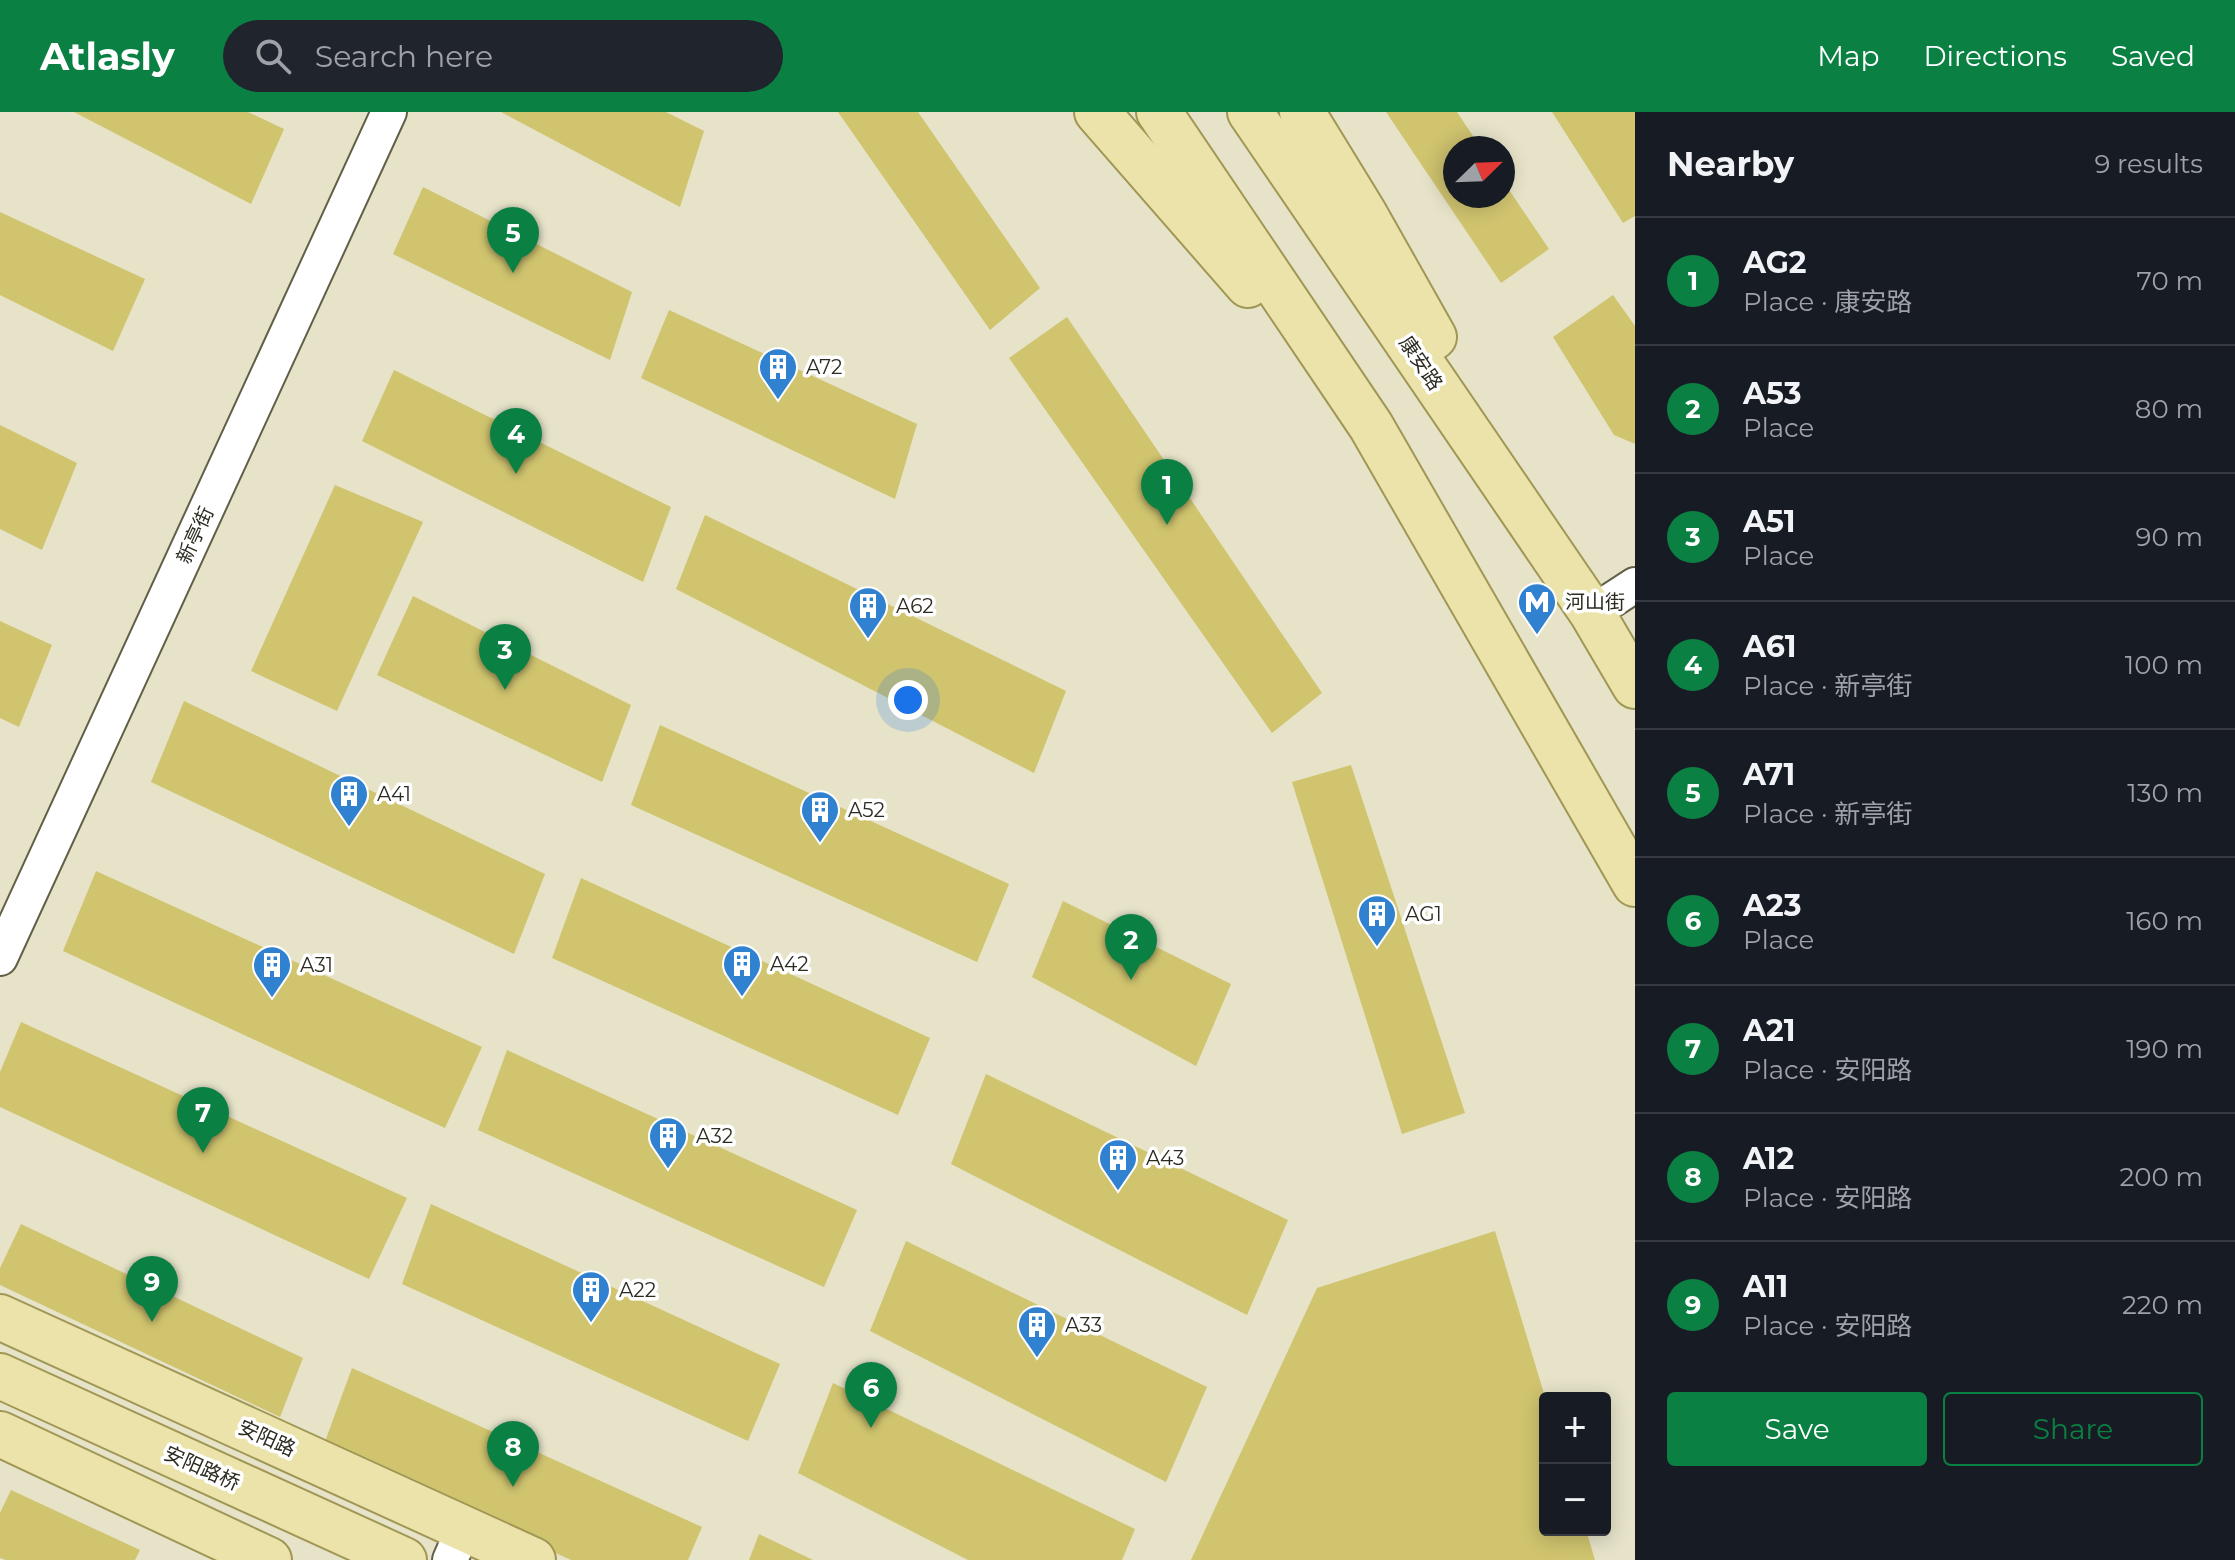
<!DOCTYPE html>
<html lang="en">
<head>
<meta charset="utf-8">
<style>
	body { margin:0; font-family:Montserrat,"Noto Sans SC",sans-serif; background:#20242c; color:#f1f3f6 }
	.controls { position:absolute; right:24px; bottom:24px; display:grid; overflow:hidden; border-radius:8px; box-shadow:0 4px 20px #0003 }
	.controls button { width:72px; height:72px; display:grid; place-items:center; padding:0; border:0; border-bottom:2px solid #363941; background:#171b24; color:#f1f3f6; font:40px sans-serif }
	.compass { position:absolute; left:1443px; top:24px; width:72px; height:72px; border-radius:50%; background:#171b24; box-shadow:0 4px 20px #0003; rotate:67deg }
	.you { position:absolute; left:908px; top:588px; width:28px; height:28px; margin:-20px; border:6px solid #fff; border-radius:50%; background:#1a73e8; box-shadow:0 0 0 12px #1a73e833 }
	.badge { display:grid; place-items:center; width:52px; height:52px; border-radius:50%; background:#0b8043; color:#fff; font-size:26px; font-weight:700 }
	.pin { position:absolute; translate:-50% -66px; filter:drop-shadow(0 2px 4px #0008) }
	.pin::after { content:''; position:absolute; top:42px; width:28px; height:24px; background:inherit; clip-path:polygon(0 0,100% 0,50% 100%) }
	.list { margin:0; padding:0; list-style:none }
	h2 { display:flex; justify-content:space-between; align-items:center; height:104px; margin:0; padding:0 32px; font-size:34px }
	h2 small { font-size:26px; font-weight:400; color:#9ea1a6 }
	.list li { display:grid; grid-template-columns:52px 1fr auto; gap:24px; align-items:center; box-sizing:border-box; height:128px; padding:0 32px; border-top:2px solid #363941 }
	.list b { display:block; font-size:30px; white-space:nowrap }
	.list p { margin:0; font-size:26px; white-space:nowrap; color:#9ea1a6 }
	.list em { font-size:26px; font-style:normal; color:#9ea1a6 }
	.actions { display:flex; gap:16px; padding:24px 32px }
	.actions a { flex:1; padding:18px 0; border:2px solid #0b8043; border-radius:8px; text-align:center; font-size:28px; color:#0b8043 }
	.actions .main { background:#0b8043; color:#fff }
	.icon { flex:none; width:44px; height:44px; fill:none; stroke:currentColor; stroke-width:2; stroke-linecap:round; stroke-linejoin:round }
	.map { position:relative; flex:none; width:1635px; height:1448px; overflow:hidden }
	header { display:flex; align-items:center; gap:48px; box-sizing:border-box; height:112px; padding:0 40px; background:#0b8043; color:#fff }
	header strong { font-size:38px }
	nav { display:flex; gap:44px; margin-inline-start:auto; font-size:28px }
	.search { width:560px; height:72px; background:#20242c; display:flex; align-items:center; gap:20px; box-sizing:border-box; padding:0 28px; border-radius:44px; color:#9ea1a6; font-size:30px }
	main { display:flex }
	aside { flex:1; background:#171b24 }
	.map>svg:first-child { display:block }
	.building { fill:#d0c46f }
	.lines { fill:none; stroke-linecap:round; stroke-linejoin:round }
	.minor-casing { stroke:#625f48; stroke-width:38 }
	.major-casing { stroke:#a09755; stroke-width:48 }
	.minor { stroke:#fff; stroke-width:34 }
	.major { stroke:#ece3aa; stroke-width:44 }
	.labels { text-anchor:middle; stroke-width:7; stroke-linejoin:round; paint-order:stroke }
	.street-label { font-size:20px; fill:#2c2b21; stroke:#fff }
	.poi-label { font-size:20px; fill:#2c2b21; stroke:#fff; text-anchor:start }
</style>
</head>
<body>
<header>
<strong>Atlasly</strong>
<div class="search"><svg class="icon" aria-label="search" viewBox="0 0 24 24"><circle cx="10" cy="10" r="6"/><path d="M15 15l6 6"/></svg>Search here</div>
<nav><a>Map</a><a>Directions</a><a>Saved</a></nav>
</header>
<main>
<div class="map">
<svg width="1635" height="1448" viewBox="0 0 1635 1448">
	<rect width="100%" height="100%" fill="#e6e3c9"/>
	<g class="building">
		<polygon points="74,0 248,0 284,17 251,92"/>
		<polygon points="501,0 666,0 704,19 680,95"/>
		<polygon points="838,0 918,0 1040,176 990,218"/>
		<polygon points="1386,0 1457,0 1481,36 1455,36 1455,84 1503,84 1503,69 1549,137 1501,171"/>
		<polygon points="1552,0 1635,0 1635,104 1623,111"/>
		<polygon points="423,75 632,180 610,248 393,142"/>
		<polygon points="0,100 145,167 113,239 0,183"/>
		<polygon points="1613,183 1635,214 1635,332 1614,323 1553,225"/>
		<polygon points="669,198 917,312 895,387 641,266"/>
		<polygon points="1067,205 1322,581 1272,621 1009,246"/>
		<polygon points="394,258 671,395 643,470 362,329"/>
		<polygon points="0,313 77,351 42,438 0,417"/>
		<polygon points="335,373 423,410 337,599 251,559"/>
		<polygon points="705,403 1066,579 1034,661 676,477"/>
		<polygon points="413,484 631,593 602,670 377,563"/>
		<polygon points="0,509 52,533 19,615 0,606"/>
		<polygon points="184,589 545,762 514,842 151,670"/>
		<polygon points="660,613 1009,772 977,850 631,693"/>
		<polygon points="1351,653 1465,1001 1402,1022 1292,670"/>
		<polygon points="96,759 482,935 445,1016 63,839"/>
		<polygon points="581,766 930,926 898,1003 552,846"/>
		<polygon points="1063,789 1231,872 1196,954 1032,865"/>
		<polygon points="21,910 407,1086 369,1167 0,995 0,960"/>
		<polygon points="507,938 857,1098 824,1175 478,1018"/>
		<polygon points="986,962 1288,1108 1247,1203 951,1052"/>
		<polygon points="431,1092 780,1252 748,1329 402,1172"/>
		<polygon points="21,1112 303,1246 280,1305 0,1173 0,1156"/>
		<polygon points="1495,1119 1545,1285 1545,1418 1586,1418 1595,1448 1191,1448 1317,1176"/>
		<polygon points="906,1129 1207,1275 1166,1370 870,1219"/>
		<polygon points="352,1256 702,1415 688,1448 571,1448 323,1335"/>
		<polygon points="833,1271 1135,1417 1122,1448 968,1448 798,1361"/>
		<polygon points="11,1378 140,1438 135,1448 6,1448 0,1446 0,1401"/>
		<polygon points="759,1422 813,1448 749,1448"/>
	</g>
	<g class="lines">
		<g class="minor-casing">
			<g id="minor">
				<polyline points="1592,501 1635,473"/>
				<polyline points="0,846 389,0"/>
				<polyline points="450,1448 464,1416"/>
			</g>
		</g>
		<g class="major-casing">
			<g id="major">
				<polyline points="1097,0 1248,173"/>
				<polyline points="1159,0 1371,314 1635,772"/>
				<polyline points="1250,0 1592,501 1635,574"/>
				<polyline points="1302,0 1364,101 1434,225"/>
				<polyline points="0,1205 533,1448"/>
				<polyline points="0,1264 404,1448"/>
				<polyline points="0,1322 269,1448"/>
			</g>
		</g>
		<use href="#minor" class="minor"/>
		<use href="#major" class="major"/>
	</g>
	<defs>
		<g id="building-pin" transform="scale(2)"><path d="M0 17L-7.5 6A9.5 9.5 0 1 1 7.5 6Z" fill="#3181d1" stroke="#fff"/><path d="M-4-6H4V6H1V3H-1V6H-4ZM-2.5-4.3h1.7v1.8h-1.7ZM.8-4.3h1.7v1.8H.8ZM-2.5-1h1.7V.8h-1.7ZM.8-1h1.7V.8H.8Z" fill="#fff"/></g>
		<g id="metro-pin" transform="scale(2)"><path d="M0 17L-7.5 6A9.5 9.5 0 1 1 7.5 6Z" fill="#3181d1" stroke="#fff"/><path d="M-5.5 5V-5H-3L0 0L3-5H5.5V5H3V-.5L0 4L-3-.5V5Z" fill="#fff"/></g>
	</defs>
	<g fill-rule="evenodd">
		<use href="#building-pin" x="778" y="255"/>
		<use href="#metro-pin" x="1537" y="490"/>
		<use href="#building-pin" x="868" y="494"/>
		<use href="#building-pin" x="349" y="682"/>
		<use href="#building-pin" x="820" y="698"/>
		<use href="#building-pin" x="1377" y="802"/>
		<use href="#building-pin" x="742" y="852"/>
		<use href="#building-pin" x="272" y="853"/>
		<use href="#building-pin" x="668" y="1024"/>
		<use href="#building-pin" x="1118" y="1046"/>
		<use href="#building-pin" x="591" y="1178"/>
		<use href="#building-pin" x="1037" y="1213"/>
	</g>
	<g class="labels">
		<g class="street-label">
			<text transform="translate(1421 251) rotate(56)" y="7">康安路</text>
			<text transform="translate(195 423) rotate(-65)" y="7">新亭街</text>
			<text transform="translate(267 1326) rotate(24)" y="7">安阳路</text>
			<text transform="translate(202 1356) rotate(24)" y="7">安阳路桥</text>
		</g>
		<g class="poi-label">
			<text x="806" y="262">A72</text>
			<text x="1565" y="497">河山街</text>
			<text x="896" y="501">A62</text>
			<text x="377" y="689">A41</text>
			<text x="848" y="705">A52</text>
			<text x="1405" y="809">AG1</text>
			<text x="770" y="859">A42</text>
			<text x="300" y="860">A31</text>
			<text x="696" y="1031">A32</text>
			<text x="1146" y="1053">A43</text>
			<text x="619" y="1185">A22</text>
			<text x="1065" y="1220">A33</text>
		</g>
	</g>
</svg>
<div class="controls">
<button>+</button>
<button>−</button>
</div>
<svg class="compass" viewBox="-18 -18 36 36"><path d="M0-13l5 13h-10z" fill="#e53935"/><path d="M0 13l5-13h-10z" fill="#9ea1a6"/></svg>
<div class="you"></div>
<div class="pin badge" style="left:1167px;top:413px">1</div>
<div class="pin badge" style="left:1131px;top:868px">2</div>
<div class="pin badge" style="left:505px;top:578px">3</div>
<div class="pin badge" style="left:516px;top:362px">4</div>
<div class="pin badge" style="left:513px;top:161px">5</div>
<div class="pin badge" style="left:871px;top:1316px">6</div>
<div class="pin badge" style="left:203px;top:1041px">7</div>
<div class="pin badge" style="left:513px;top:1375px">8</div>
<div class="pin badge" style="left:152px;top:1210px">9</div>
</div>
<aside>
<h2>Nearby<small>9 results</small></h2>
<ul class="list">
<li><span class="badge">1</span><div><b>AG2</b><p>Place · 康安路</p></div><em>70 m</em></li>
<li><span class="badge">2</span><div><b>A53</b><p>Place</p></div><em>80 m</em></li>
<li><span class="badge">3</span><div><b>A51</b><p>Place</p></div><em>90 m</em></li>
<li><span class="badge">4</span><div><b>A61</b><p>Place · 新亭街</p></div><em>100 m</em></li>
<li><span class="badge">5</span><div><b>A71</b><p>Place · 新亭街</p></div><em>130 m</em></li>
<li><span class="badge">6</span><div><b>A23</b><p>Place</p></div><em>160 m</em></li>
<li><span class="badge">7</span><div><b>A21</b><p>Place · 安阳路</p></div><em>190 m</em></li>
<li><span class="badge">8</span><div><b>A12</b><p>Place · 安阳路</p></div><em>200 m</em></li>
<li><span class="badge">9</span><div><b>A11</b><p>Place · 安阳路</p></div><em>220 m</em></li>
</ul>
<div class="actions"><a class="main">Save</a><a>Share</a></div>
</aside>
</main>
</body>
</html>
